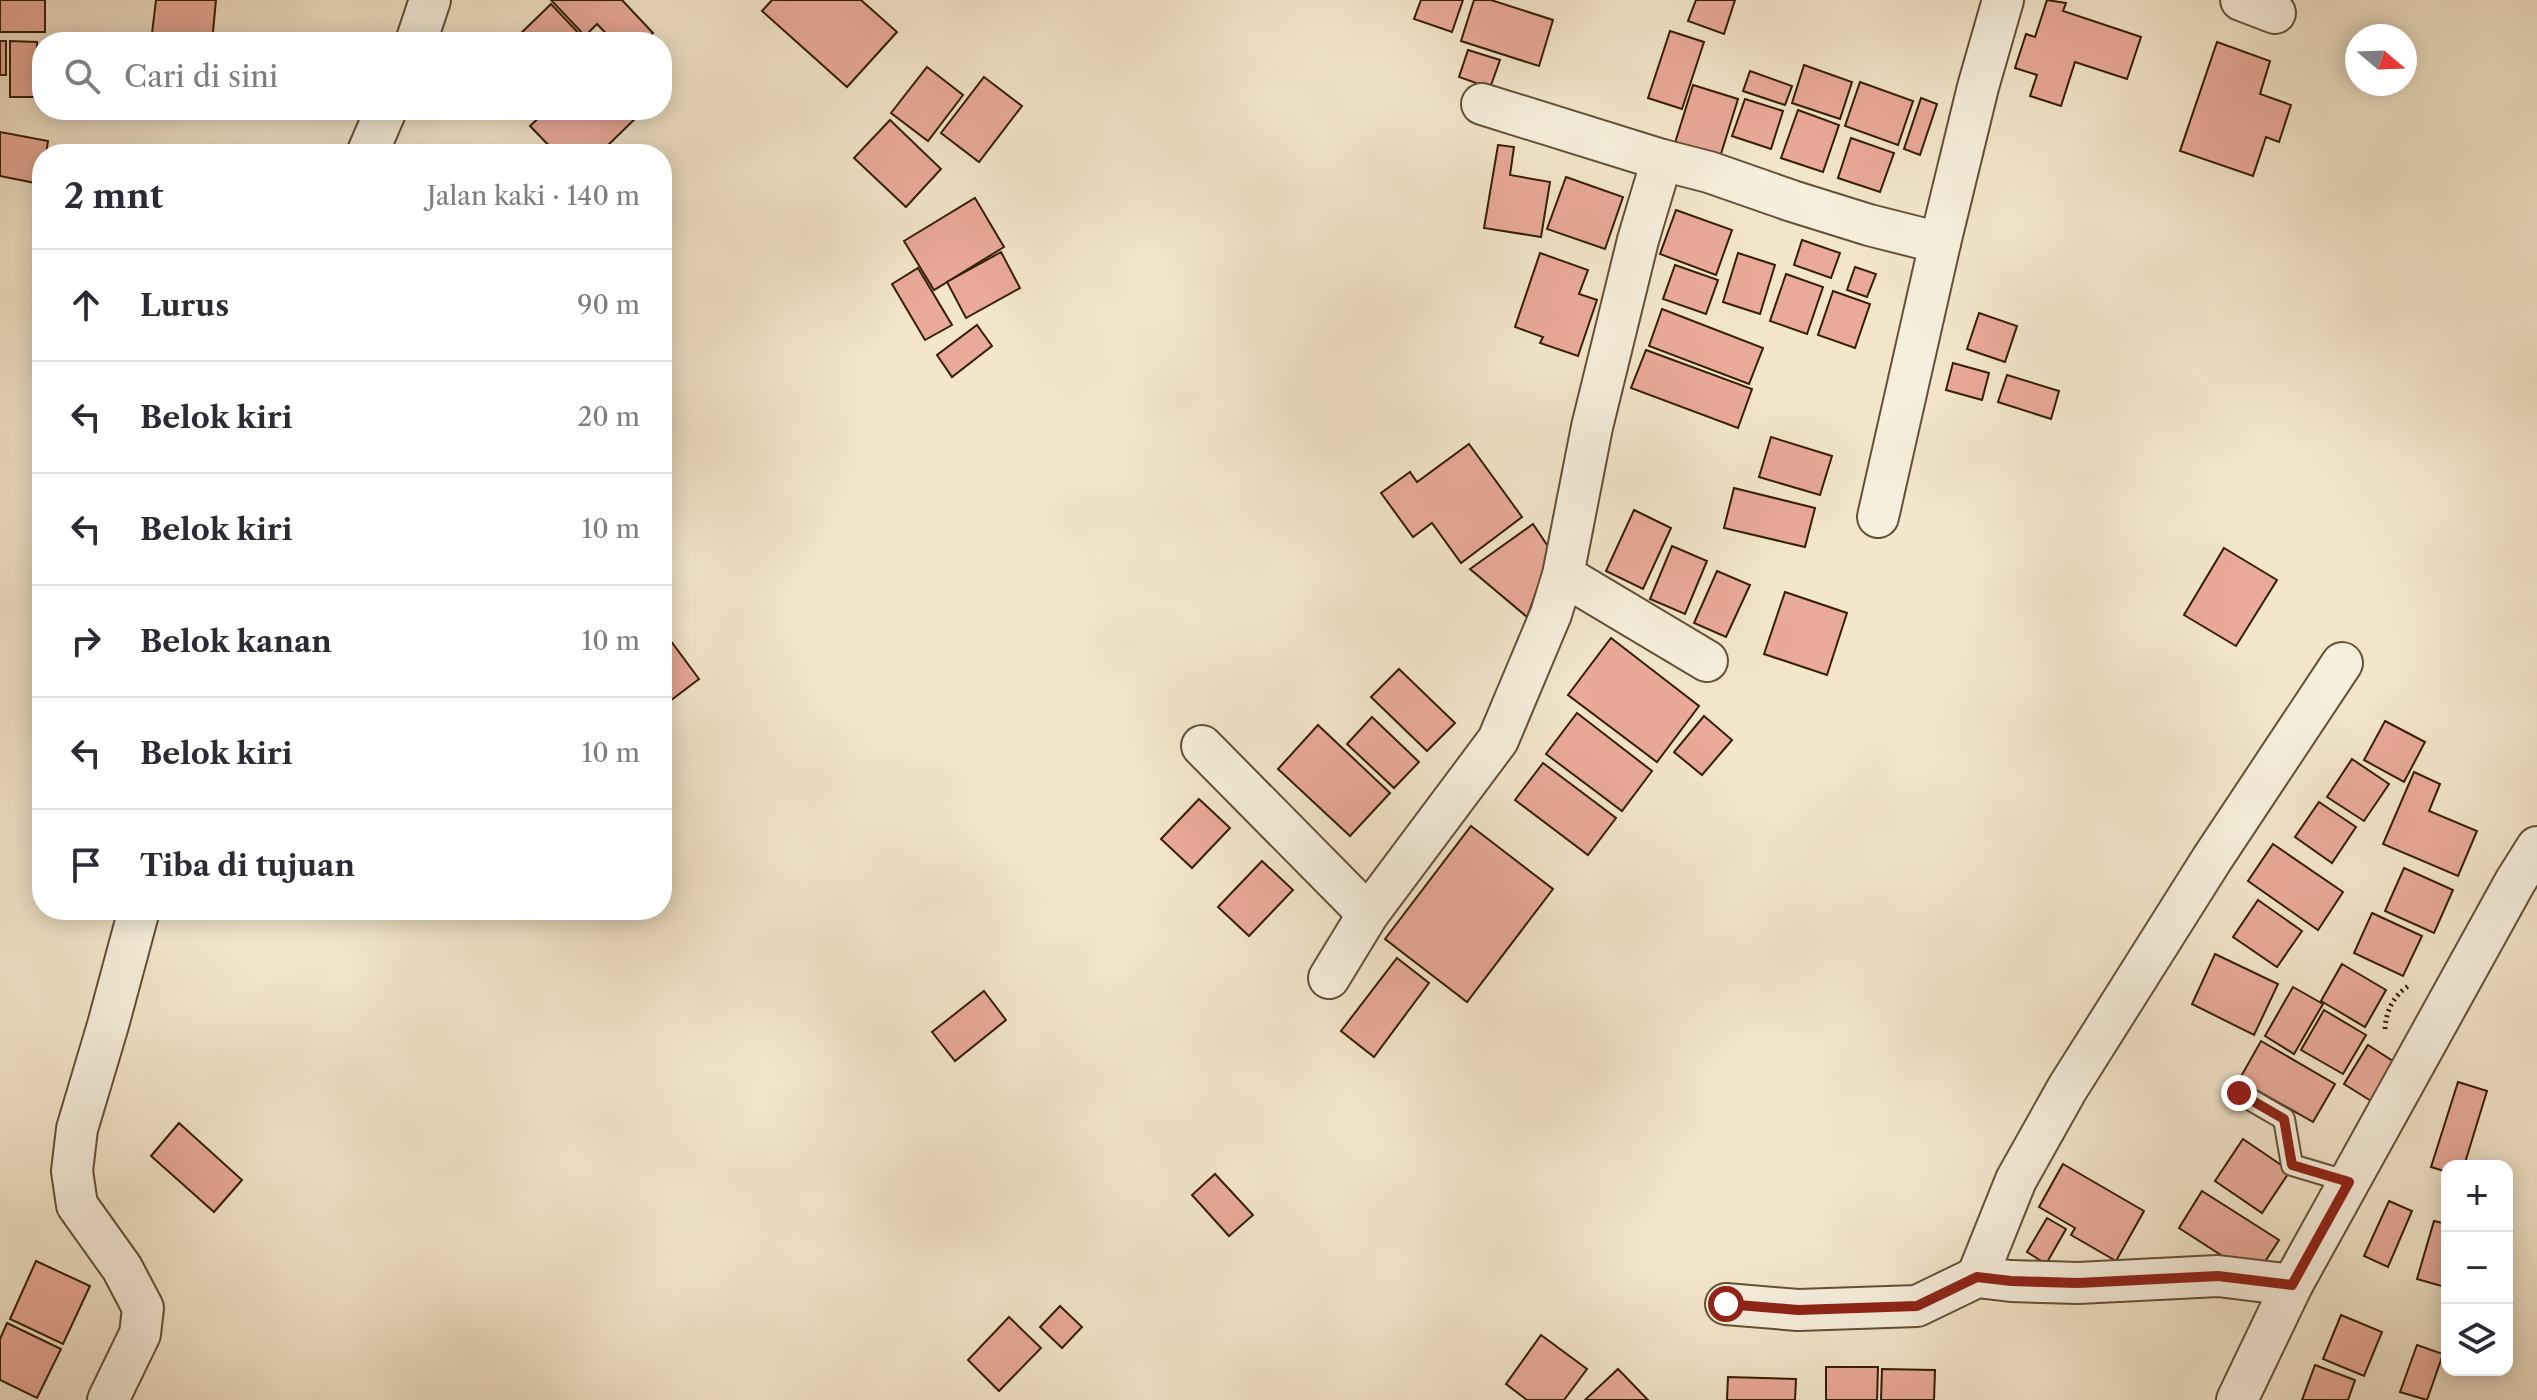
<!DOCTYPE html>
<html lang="id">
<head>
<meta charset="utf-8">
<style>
	body { margin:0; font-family:"Libre Caslon Text",serif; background:#f2f2f3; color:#2b2b33 }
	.controls { position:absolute; right:24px; bottom:24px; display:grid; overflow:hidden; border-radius:16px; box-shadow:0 4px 20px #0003 }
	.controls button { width:72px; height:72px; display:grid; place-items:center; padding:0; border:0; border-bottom:2px solid #e1e1e2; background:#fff; color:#2b2b33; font:40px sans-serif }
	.compass { position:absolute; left:2345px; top:24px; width:72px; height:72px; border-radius:50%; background:#fff; box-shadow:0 4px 20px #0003; rotate:109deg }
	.stop { position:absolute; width:24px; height:24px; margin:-18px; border:6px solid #8f2418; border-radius:50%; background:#fff }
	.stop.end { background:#8f2418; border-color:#fff; box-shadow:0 2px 8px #0008 }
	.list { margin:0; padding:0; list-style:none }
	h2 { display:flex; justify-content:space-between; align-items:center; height:104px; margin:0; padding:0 32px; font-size:34px }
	h2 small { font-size:26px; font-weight:400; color:#7c7c81 }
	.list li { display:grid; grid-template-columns:52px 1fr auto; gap:24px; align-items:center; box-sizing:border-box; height:112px; padding:0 32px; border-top:2px solid #e1e1e2 }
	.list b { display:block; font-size:30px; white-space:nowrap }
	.list em { font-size:26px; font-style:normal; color:#7c7c81 }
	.icon { flex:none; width:44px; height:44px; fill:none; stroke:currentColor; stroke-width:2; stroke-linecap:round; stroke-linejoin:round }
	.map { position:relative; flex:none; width:2537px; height:1400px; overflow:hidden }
	.search { position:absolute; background:#fff; box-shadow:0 4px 20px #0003; left:32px; top:32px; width:640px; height:88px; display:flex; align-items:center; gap:20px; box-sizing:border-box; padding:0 28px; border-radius:32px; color:#7c7c81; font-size:30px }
	.panel { position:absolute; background:#fff; box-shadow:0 4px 20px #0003; left:32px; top:144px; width:640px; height:776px; border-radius:32px }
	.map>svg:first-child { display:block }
	.building { fill:#eaaa9a; stroke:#341e05; stroke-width:2 }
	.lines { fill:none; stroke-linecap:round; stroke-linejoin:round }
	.service-casing { stroke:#645036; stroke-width:24 }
	.minor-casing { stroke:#645036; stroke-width:44 }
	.path { stroke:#341e05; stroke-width:5; stroke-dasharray:2 4; stroke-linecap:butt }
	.service { stroke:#f7efdd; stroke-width:20 }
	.minor { stroke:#f7efdd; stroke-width:40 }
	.route { stroke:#8f2418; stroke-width:10 }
</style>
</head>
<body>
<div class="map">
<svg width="2537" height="1400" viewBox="0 0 2537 1400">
	<rect width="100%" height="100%" fill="#f3e6cb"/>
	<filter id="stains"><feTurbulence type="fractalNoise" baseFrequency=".0025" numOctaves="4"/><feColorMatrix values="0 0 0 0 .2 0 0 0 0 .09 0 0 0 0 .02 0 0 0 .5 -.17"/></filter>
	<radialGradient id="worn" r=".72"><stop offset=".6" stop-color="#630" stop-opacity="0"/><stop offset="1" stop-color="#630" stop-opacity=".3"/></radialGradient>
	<g class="building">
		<rect x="0" y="0" width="45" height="32"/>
		<polygon points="156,0 216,0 212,42 151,42"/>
		<polygon points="551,0 622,0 653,33 644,42 614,42 597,24 585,36"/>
		<polygon points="772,0 861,0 897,32 847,87 762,11"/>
		<polygon points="1421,0 1463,0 1452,32 1414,19"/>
		<polygon points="1474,0 1491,0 1553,20 1539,66 1461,41"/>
		<polygon points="1696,0 1735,0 1724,34 1688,21"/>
		<polygon points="2047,0 2066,3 2063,11 2141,37 2127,79 2075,62 2061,106 2030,96 2037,75 2015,68 2026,34 2035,37"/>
		<polygon points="551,4 587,42 512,42"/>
		<polygon points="1670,31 1704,42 1682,109 1648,98"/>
		<rect x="0" y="41" width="6" height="34"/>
		<polygon points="10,41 37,42 37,97 10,97"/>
		<polygon points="2217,42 2270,61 2260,94 2291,105 2279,142 2266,137 2253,176 2180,151"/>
		<polygon points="1468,50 1500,60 1490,88 1459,77"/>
		<polygon points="1804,65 1852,82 1840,119 1792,103"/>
		<polygon points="927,67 963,95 928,141 891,113"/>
		<polygon points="1750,71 1792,86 1785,105 1743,91"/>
		<polygon points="984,77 1022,106 979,162 941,133"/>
		<polygon points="1860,82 1913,101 1898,145 1845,126"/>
		<polygon points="1693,85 1738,99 1720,157 1675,143"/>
		<polygon points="1921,98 1937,104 1920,155 1904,149"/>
		<polygon points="1745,99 1783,111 1771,149 1732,136"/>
		<polygon points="547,110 644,110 599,154 557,154 530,126"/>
		<polygon points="1798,110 1839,125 1823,172 1781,158"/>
		<polygon points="890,120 941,169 906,207 854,158"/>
		<polygon points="0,132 48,141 46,154 42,154 40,184 0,176"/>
		<polygon points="1851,138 1894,153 1880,192 1838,178"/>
		<polygon points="1498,145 1514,147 1510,175 1550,182 1541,237 1484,228"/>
		<polygon points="1566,177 1623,197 1605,249 1547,229"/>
		<polygon points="975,198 1004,247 934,290 904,241"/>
		<polygon points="1676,210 1732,230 1716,275 1660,254"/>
		<polygon points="1802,240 1840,253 1831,278 1794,265"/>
		<polygon points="1001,252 1020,288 966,318 947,282"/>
		<polygon points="1540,253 1588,270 1579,294 1597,300 1578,356 1540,343 1543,337 1515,327"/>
		<polygon points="1738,253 1775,265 1760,314 1723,302"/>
		<polygon points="1675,265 1718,280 1706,314 1663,299"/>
		<polygon points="1855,267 1876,274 1867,297 1847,290"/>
		<polygon points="918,268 952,325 925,340 892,284"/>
		<polygon points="1786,274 1823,287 1807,334 1770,321"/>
		<polygon points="1833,291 1870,304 1855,348 1818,335"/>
		<polygon points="1662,309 1763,348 1749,384 1649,346"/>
		<polygon points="1979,313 2017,326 2005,362 1967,349"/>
		<polygon points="977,325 992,346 952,377 937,355"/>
		<polygon points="1646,350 1752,389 1738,428 1631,388"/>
		<polygon points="1953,363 1989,373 1982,400 1946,390"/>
		<polygon points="2007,375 2059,391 2051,419 1998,402"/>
		<polygon points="1771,437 1832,456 1820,495 1759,477"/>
		<polygon points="1469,444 1522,517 1461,563 1432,523 1413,537 1381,493 1410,472 1417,482"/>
		<polygon points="1734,488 1815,508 1805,547 1724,528"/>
		<polygon points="1634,510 1671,528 1643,589 1606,571"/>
		<polygon points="1533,524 1551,551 1527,617 1470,569"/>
		<polygon points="1672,546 1707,561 1685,614 1650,599"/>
		<polygon points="2224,548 2277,580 2236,646 2184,615"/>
		<polygon points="1717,571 1750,585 1726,637 1694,623"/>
		<polygon points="1785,592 1847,613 1827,675 1764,654"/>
		<polygon points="662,629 699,679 662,707"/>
		<polygon points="1611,638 1699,706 1657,762 1568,695"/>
		<polygon points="1399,669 1455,723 1427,751 1371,697"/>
		<polygon points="1577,713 1652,771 1622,811 1546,754"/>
		<polygon points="1704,716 1732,740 1702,775 1674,752"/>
		<polygon points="1372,717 1419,762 1394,788 1347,744"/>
		<polygon points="2385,721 2425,742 2404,782 2364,760"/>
		<polygon points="1318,725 1390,793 1350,836 1278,769"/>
		<polygon points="2352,759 2389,784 2364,821 2327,797"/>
		<polygon points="1543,763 1616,818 1588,855 1515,800"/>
		<polygon points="2414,772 2440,784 2429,811 2477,831 2458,876 2383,844"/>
		<polygon points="1199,799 1230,828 1192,868 1161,839"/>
		<polygon points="2319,802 2356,827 2332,863 2295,837"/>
		<polygon points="1471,826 1553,889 1467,1002 1385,939"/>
		<polygon points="2273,844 2343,892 2318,930 2248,881"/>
		<polygon points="1262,861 1293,890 1249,936 1218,907"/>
		<polygon points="2404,868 2453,890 2434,933 2385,911"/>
		<polygon points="2258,900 2302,931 2277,967 2233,937"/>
		<polygon points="2372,913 2422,936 2403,976 2354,953"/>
		<polygon points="2215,954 2278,984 2254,1035 2192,1004"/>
		<polygon points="1397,958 1429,983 1374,1057 1341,1031"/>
		<polygon points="2342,964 2386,990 2365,1027 2321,1001"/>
		<polygon points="2293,987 2323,1004 2294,1054 2265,1036"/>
		<polygon points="984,991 1006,1020 955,1061 932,1032"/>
		<polygon points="2324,1010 2366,1035 2343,1074 2301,1050"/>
		<polygon points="2261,1041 2335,1084 2313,1122 2239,1080"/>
		<polygon points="2368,1045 2396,1063 2371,1101 2344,1084"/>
		<polygon points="2458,1082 2487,1091 2464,1166 2447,1166 2447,1172 2431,1167"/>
		<polygon points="179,1123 242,1180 214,1212 151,1156"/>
		<polygon points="2243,1139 2290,1171 2262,1213 2215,1181"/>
		<polygon points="2063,1164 2144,1211 2116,1261 2071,1235 2075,1228 2039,1207"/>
		<polygon points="1215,1174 1253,1215 1229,1236 1192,1195"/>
		<polygon points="2202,1191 2279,1240 2255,1277 2179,1228"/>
		<polygon points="2389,1201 2412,1211 2388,1267 2364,1256"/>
		<polygon points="2047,1218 2066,1229 2046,1264 2027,1252"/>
		<polygon points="2434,1221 2447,1224 2445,1287 2417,1279"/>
		<polygon points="36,1261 90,1286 63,1344 10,1319"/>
		<polygon points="1060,1306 1082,1327 1062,1348 1040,1327"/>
		<polygon points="2341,1315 2382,1332 2364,1376 2323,1359"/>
		<polygon points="1009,1317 1041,1348 999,1391 968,1360"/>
		<polygon points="7,1323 61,1349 37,1398 0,1380 0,1339"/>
		<polygon points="1541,1335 1587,1369 1564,1400 1527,1400 1506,1384"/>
		<polygon points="2417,1345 2443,1354 2427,1400 2400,1392"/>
		<polygon points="2315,1365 2355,1380 2348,1400 2302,1400"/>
		<polygon points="1826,1367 1878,1367 1877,1400 1826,1400"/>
		<polygon points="1618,1369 1648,1400 1585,1400"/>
		<polygon points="1882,1369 1935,1370 1934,1400 1881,1400"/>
		<polygon points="1728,1377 1796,1379 1795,1400 1727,1400"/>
	</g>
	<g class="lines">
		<g class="service-casing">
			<polyline id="service" points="2239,1093 2284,1119 2292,1165 2349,1182"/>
		</g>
		<g class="minor-casing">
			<g id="minor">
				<polyline points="2241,0 2275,13"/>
				<polyline points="416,42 430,0"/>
				<polyline points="1482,104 1662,160 1709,172 1792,201 1869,225 1940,243 1978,87 2003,0"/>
				<polyline points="367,154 386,110"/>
				<polyline points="1878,517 1940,243"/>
				<polyline points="1563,575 1707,661"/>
				<polyline points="1202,746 1368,914"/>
				<polyline points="1329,978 1368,914 1498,740 1551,614 1563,575 1592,427 1638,240 1662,160"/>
				<polyline points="1977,1277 2016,1180 2067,1089 2212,859 2342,663"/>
				<polyline points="1726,1304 1798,1310 1917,1306 1977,1277 2011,1281 2078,1283 2218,1276 2292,1285"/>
				<polyline points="108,1400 140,1334 143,1308 122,1268 77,1205 72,1171 77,1129 108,1025 139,910"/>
				<polyline points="2237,1400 2292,1285 2515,882 2537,847"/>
			</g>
		</g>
		<path class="path" d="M2385,1029C2386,1010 2394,995 2410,985"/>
		<use href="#service" class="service"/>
		<use href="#minor" class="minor"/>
	</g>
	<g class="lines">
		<polyline class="route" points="1726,1304 1798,1310 1917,1306 1977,1277 2011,1281 2078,1283 2218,1276 2292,1285 2349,1182 2292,1165 2284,1119 2239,1093"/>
	</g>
	<rect width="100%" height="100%" filter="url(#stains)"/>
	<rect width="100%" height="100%" fill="url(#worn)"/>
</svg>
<div class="controls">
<button>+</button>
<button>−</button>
<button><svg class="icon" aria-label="layers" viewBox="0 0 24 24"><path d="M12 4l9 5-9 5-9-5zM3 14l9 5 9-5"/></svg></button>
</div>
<svg class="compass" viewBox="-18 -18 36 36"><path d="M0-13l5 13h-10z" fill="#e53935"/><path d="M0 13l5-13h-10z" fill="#7c7c81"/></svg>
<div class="stop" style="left:1726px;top:1304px"></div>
<div class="stop end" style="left:2239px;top:1093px"></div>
<div class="search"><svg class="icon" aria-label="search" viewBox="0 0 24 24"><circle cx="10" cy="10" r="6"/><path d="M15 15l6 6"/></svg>Cari di sini</div>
<section class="panel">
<h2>2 mnt<small>Jalan kaki · 140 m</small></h2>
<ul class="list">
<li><svg class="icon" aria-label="ahead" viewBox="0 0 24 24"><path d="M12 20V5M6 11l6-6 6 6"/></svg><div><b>Lurus</b></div><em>90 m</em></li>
<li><svg class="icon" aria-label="left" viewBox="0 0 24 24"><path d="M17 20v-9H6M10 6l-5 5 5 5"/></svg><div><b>Belok kiri</b></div><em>20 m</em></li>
<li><svg class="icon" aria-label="left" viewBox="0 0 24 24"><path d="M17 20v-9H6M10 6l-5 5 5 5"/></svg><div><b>Belok kiri</b></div><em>10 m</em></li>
<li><svg class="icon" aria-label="right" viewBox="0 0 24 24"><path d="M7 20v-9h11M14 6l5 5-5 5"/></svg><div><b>Belok kanan</b></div><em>10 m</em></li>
<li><svg class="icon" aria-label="left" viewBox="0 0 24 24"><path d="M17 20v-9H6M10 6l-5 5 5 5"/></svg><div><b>Belok kiri</b></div><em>10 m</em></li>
<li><svg class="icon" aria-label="arrive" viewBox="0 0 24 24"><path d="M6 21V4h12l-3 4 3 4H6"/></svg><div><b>Tiba di tujuan</b></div></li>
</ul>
</section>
</div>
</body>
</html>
